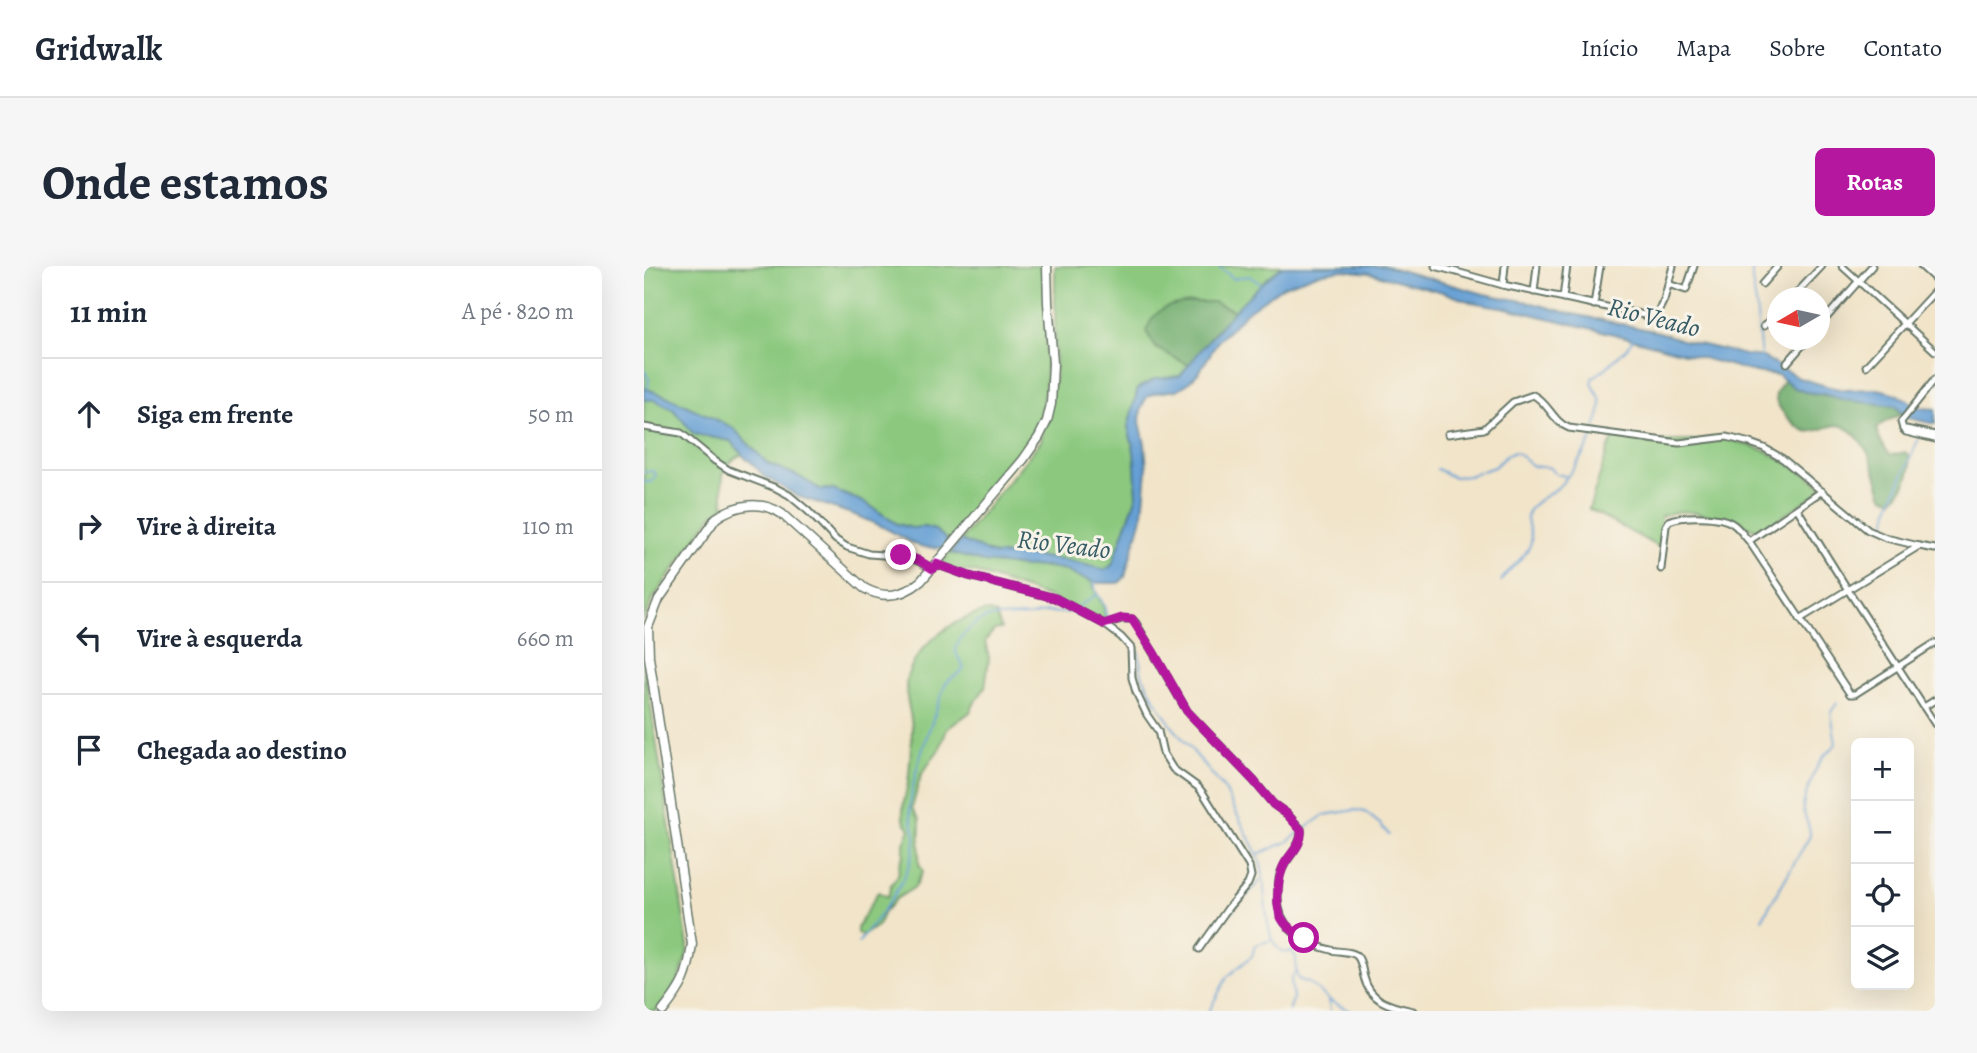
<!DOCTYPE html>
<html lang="pt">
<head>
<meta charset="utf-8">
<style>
	body { margin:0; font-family:Alegreya,serif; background:#f6f6f7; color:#1f2937 }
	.controls { position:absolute; right:21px; bottom:21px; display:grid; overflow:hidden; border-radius:10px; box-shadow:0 7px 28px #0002 }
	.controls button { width:63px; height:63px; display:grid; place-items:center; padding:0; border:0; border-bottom:2px solid #e0e1e3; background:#fff; color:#1f2937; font:35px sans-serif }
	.compass { position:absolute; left:1123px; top:21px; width:63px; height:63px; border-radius:50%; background:#fff; box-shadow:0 7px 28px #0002; rotate:261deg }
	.stop { position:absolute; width:21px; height:21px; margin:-16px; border:5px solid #b5179e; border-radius:50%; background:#fff }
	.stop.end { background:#b5179e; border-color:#fff; box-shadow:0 2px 7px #0008 }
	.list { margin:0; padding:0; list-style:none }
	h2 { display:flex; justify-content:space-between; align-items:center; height:91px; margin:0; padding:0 28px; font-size:30px }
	h2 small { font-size:23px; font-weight:400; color:#747a83 }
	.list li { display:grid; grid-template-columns:46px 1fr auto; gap:21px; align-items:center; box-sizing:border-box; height:112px; padding:0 28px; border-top:2px solid #e0e1e3 }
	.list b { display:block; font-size:26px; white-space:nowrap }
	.list em { font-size:23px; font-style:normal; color:#747a83 }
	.icon { flex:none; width:38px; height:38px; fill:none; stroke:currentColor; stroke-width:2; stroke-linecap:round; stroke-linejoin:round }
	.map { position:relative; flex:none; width:1291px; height:745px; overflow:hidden; border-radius:10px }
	header { display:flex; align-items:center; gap:42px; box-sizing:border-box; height:98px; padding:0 35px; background:#fff; border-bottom:2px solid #e0e1e3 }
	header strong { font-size:33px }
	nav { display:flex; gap:38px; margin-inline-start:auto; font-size:24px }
	.intro { display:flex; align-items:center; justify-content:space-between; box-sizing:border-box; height:168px; padding:0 42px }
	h1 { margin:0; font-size:49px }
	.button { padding:18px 32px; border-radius:10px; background:#b5179e; color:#fff; font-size:24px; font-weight:700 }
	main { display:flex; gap:42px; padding:0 42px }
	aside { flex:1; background:#fff; border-radius:10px; box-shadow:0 7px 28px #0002 }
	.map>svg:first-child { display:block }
	.green { fill:#8cc97f; stroke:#56835a; stroke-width:2 }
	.forest { fill:#71ad6e; stroke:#487551; stroke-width:2 }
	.water { fill:#659fd4; stroke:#426e84; stroke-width:2 }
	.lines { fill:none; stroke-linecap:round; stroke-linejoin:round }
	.stream { stroke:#659fd4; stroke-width:2 }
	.street-casing { stroke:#687768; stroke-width:9 }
	.secondary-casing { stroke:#687768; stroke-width:11 }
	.street { stroke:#fff; stroke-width:5 }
	.secondary { stroke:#fff; stroke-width:8 }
	.route { stroke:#b5179e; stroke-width:9 }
	.labels { text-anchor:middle; stroke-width:6; stroke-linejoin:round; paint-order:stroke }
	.water-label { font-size:26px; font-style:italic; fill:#345a64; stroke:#f7f3e8 }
</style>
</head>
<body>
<header>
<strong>Gridwalk</strong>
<nav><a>Início</a><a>Mapa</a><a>Sobre</a><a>Contato</a></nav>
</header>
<div class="intro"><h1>Onde estamos</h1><a class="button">Rotas</a></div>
<main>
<aside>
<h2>11 min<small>A pé · 820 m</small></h2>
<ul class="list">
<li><svg class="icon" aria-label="ahead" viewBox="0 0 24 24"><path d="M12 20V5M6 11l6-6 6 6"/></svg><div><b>Siga em frente</b></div><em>50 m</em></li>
<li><svg class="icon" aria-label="right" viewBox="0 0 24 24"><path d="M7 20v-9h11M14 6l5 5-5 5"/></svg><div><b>Vire à direita</b></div><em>110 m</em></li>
<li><svg class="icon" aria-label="left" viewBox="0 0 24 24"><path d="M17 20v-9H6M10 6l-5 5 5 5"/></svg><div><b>Vire à esquerda</b></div><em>660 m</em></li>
<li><svg class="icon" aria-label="arrive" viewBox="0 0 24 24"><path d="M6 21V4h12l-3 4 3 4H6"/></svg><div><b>Chegada ao destino</b></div></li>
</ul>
</aside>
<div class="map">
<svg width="1291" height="745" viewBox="0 0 1291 745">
	<rect width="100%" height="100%" fill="#f7f3e8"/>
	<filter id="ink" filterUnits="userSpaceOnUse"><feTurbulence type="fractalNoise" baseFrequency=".0143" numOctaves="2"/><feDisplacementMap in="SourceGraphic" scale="14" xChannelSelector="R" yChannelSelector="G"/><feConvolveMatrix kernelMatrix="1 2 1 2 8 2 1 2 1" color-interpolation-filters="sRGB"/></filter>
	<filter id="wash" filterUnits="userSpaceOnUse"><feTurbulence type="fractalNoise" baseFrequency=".00686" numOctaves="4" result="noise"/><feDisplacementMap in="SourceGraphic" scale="28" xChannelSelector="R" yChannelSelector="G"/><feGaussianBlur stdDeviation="1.57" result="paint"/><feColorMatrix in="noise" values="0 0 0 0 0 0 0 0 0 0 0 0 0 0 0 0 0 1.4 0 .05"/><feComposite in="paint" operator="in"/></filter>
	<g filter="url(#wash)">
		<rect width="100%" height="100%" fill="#f1e4c9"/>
		<g class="green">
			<polygon points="0,0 402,0 402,115 395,159 383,180 305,275 291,264 280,261 268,262 253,258 222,237 189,224 176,223 152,209 124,198 88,161 22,130 0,122"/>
			<polygon points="411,0 639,0 623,12 591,45 578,39 512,82 545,99 536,110 494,122 484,161 490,185 493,229 468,299 461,304 425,295 383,289 351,289 317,274 397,175 411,112"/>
			<path d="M0,134C4,134 8,134 11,134C29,138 39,154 50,168L87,175L98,188C73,201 78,216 80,241L69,248L8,334L0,355Z"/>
			<path d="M1076,170L1122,185L1165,210L1182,225L1173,227L1117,265C1106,263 1100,258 1091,254C1083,250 1076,252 1068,250C1047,246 1038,242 1017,250L1018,283L945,243L964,183L968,174L973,171H987L1006,178L1022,175H1051Z"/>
			<path d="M306,287C330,293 353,298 377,300C390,301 403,300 416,303C426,305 437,312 447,315C452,329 464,341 461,356L434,349L407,332L363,317L330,306L294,301Z"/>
			<path d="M342,345L352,348L357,363L350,364L341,375L345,392L341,422L332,434L326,446L303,463L296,482L277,509L268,542L276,554L275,598L279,605L271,621L252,633L240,646L234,659L220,669L213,668V662L234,626L244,631L247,619L254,609L256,597L260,589V577L266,563C263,559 259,555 259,549C258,539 262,527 264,517C266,500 267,481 268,464C268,445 257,423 265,406C278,374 311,353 342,345Z"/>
			<path d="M0,396L44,680C41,707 29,725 12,745H0Z"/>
		</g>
		<g class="forest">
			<path d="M546,36H570L591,45L569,68L545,99L512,82L502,65C511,42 523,39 546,36Z"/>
			<path d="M1140,114L1151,122L1161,126L1251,140L1258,148C1249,153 1241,154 1233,162L1235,172L1245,188L1248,189L1261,186L1265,189C1269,206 1261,222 1249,234L1239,230C1230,205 1227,180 1204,163C1190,152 1176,169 1162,165C1151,161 1129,140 1132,128C1133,124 1138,118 1140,114Z"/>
		</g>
		<g class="water">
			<path d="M639,0H742L840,28L885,36L924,47L1015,66L1038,74L1101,89L1119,91L1155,112L1186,121L1200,124L1234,123L1250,127L1276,142L1291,143V158L1264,152L1251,140L1201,134L1179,128L1161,126L1151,122L1134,109L1110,106L966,67L862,42L827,36L799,26L725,7L699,4L673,8L640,20L604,45L575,74L555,106L543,118L533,124L511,127L503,131L500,136L497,144L496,156L501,178L503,204L499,248L483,303L481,311L475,317H454L432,310L421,304L400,300L382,301L339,296L306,287L317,274L351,289H383L425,295L461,304L468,299L493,229L490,185L484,161L494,122L511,113L536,110C567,71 599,30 639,0Z"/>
			<polygon points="0,122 22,130 88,161 124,198 152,209 176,223 189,224 222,237 253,258 268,262 280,261 291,264 305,275 299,282 276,281 239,261 211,249 153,230 120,210 106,195 102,193 87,175 50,168 29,143 11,134 0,134"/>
		</g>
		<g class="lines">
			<g class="stream">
				<polyline points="574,0 590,13 605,10 617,18"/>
				<polyline points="1108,0 1108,14 1112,38 1117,93"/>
				<polyline points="0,20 3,0"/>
				<polyline points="0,104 5,113 4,122"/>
				<path d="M951,161C954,153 959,142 956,133C953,125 947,121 948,112L960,104L984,81L989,72"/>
				<path d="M793,203L809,211L824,210L850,201L863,189L871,186C889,196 881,202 904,201L913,208L921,210"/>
				<polyline points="0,206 9,205 12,209 7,216 0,216"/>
				<polyline points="1242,258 1246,239 1275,172"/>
				<path d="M857,315C865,302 883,291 887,276C889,266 879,255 885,244C890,235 903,230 911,224C920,217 946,181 949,168"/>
				<polyline points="450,316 452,326 460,339 463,355"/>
				<polyline points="434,341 452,329"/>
				<path d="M470,360L490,377L494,384L498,409L511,434L528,460L581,524L615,592C625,615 615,676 641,687L647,685L652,691V705L647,713L649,733L645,745"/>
				<polyline points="660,563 680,549 711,544 721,546 736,558 745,569"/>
				<polyline points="614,588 643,576 656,566"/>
				<polyline points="580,653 619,612"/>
				<path d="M1118,653L1166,570C1167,560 1160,553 1159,542C1159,533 1173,497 1180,490C1184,485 1189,483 1192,478L1187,446L1193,437"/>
				<path d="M214,677C237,648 267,614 271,575C272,562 264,550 266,538C271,497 288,457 301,419C306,410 315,410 320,402L312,387V381L317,371L333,356L345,351L387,350L403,346L421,347L428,345"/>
				<polyline points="652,706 654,713 665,717 688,736 707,745"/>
				<polyline points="685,735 686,745"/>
				<polyline points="565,745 583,711 608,690 611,679 628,674"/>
			</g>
		</g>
	</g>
	<g filter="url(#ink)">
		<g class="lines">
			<g class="street-casing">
				<g id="street">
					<polyline points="791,0 859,19 1005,50 1014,46 1020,34 1029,0"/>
					<polyline points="1198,0 1291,85"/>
					<polyline points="1277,0 1291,13"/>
					<polyline points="1024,18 1042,24 1050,0"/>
					<polyline points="1118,18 1134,0"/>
					<polyline points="859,19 861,0"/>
					<polyline points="890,26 893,0"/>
					<polyline points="919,32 923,0"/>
					<polyline points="1148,32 1178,0"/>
					<polyline points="950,39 956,0"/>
					<polyline points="1176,59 1228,0"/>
					<polyline points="1120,60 1134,46"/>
					<polyline points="1143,97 1163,74"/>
					<polyline points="1222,100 1291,25"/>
					<polyline points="0,161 37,167 71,195 85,204 132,222 145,229 164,245 192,274 203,281 225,288 266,291 289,303"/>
					<polyline points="1259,163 1257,156 1291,113"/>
					<polyline points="1259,163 1262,166 1291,173"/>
					<polyline points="1262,163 1291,169"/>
					<path d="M804,168L840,163L869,136L889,129C904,136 909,156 925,162L1035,177L1083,171L1106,177L1120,182L1139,193L1224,264L1242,272L1275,280"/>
					<polyline points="1154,244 1204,324 1291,458"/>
					<polyline points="1105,275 1178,225"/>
					<path d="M292,298L325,310L411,332L460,358L478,353H488L492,357L543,445L610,515L629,538L643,548L657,563C659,579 642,592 637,606C634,613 634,620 634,628C632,661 658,677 687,684C695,686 708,685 713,690C718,695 718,705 720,711C726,736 747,740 769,745"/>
					<path d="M1017,303L1022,260L1025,255C1039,249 1077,249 1089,258C1095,262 1100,270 1105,275L1206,428H1211L1291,377"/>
					<polyline points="1156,353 1275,280 1291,283"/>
					<polyline points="460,358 477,371 487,382 488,412 492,426 503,449 514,465 519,487 529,503 554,521 559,527 605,600 607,610 604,618 584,642 555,683"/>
					<polyline points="1280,441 1291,434"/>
				</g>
			</g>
			<g class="secondary-casing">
				<path id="secondary" d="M19,745C39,720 44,710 48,678L5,391L4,361L15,333L72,252C92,238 118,234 138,248L220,322C241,334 259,330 277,315L379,194L395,171L403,155L407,138L409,97L404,37L403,0"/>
			</g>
			<use href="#street" class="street"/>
			<use href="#secondary" class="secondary"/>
		</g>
	</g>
	<g class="lines" filter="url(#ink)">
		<path class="route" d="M257,289L274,294L289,303L292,298L325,310L411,332L460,358L478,352L488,353L510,387L543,445L610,515L629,538L643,548L657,564C659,577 648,586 641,597C636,606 635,614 634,623C632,649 637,659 660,672"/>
	</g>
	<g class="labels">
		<g class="water-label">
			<text transform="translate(1010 51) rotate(14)" y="9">Rio Veado</text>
			<text transform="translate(420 278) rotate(7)" y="9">Rio Veado</text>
		</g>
	</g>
</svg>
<div class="controls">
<button>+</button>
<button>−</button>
<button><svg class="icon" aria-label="locate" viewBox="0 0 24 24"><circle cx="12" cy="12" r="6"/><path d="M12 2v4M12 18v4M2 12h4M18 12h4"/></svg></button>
<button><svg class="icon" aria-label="layers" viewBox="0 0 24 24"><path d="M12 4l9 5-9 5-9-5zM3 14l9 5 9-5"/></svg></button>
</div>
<svg class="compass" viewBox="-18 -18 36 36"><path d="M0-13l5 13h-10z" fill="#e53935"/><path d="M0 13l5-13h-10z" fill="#747a83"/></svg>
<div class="stop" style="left:660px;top:672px"></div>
<div class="stop end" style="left:257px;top:289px"></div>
</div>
</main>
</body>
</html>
